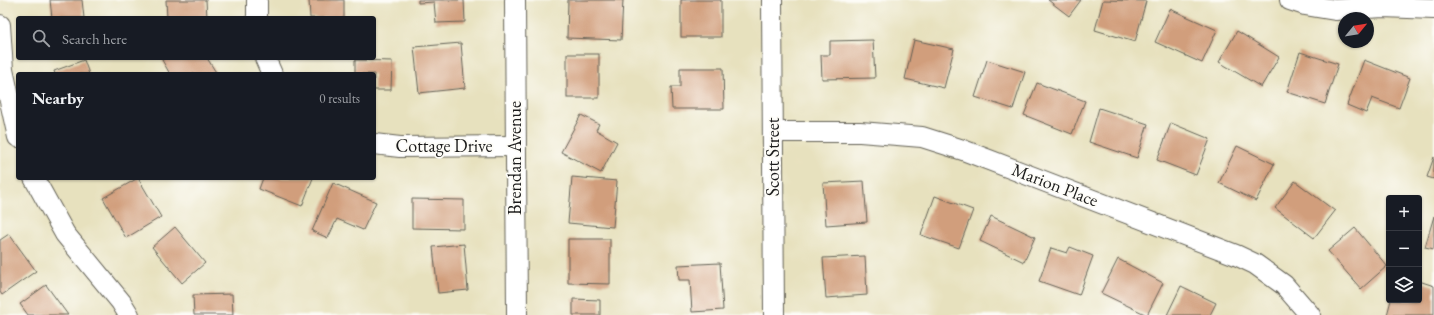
<!DOCTYPE html>
<html lang="en">
<head>
<meta charset="utf-8">
<style>
	body { margin:0; font-family:"EB Garamond",serif; background:#242831; color:#f1f3f6 }
	.controls { position:absolute; right:12px; bottom:12px; display:grid; overflow:hidden; border-radius:4px; box-shadow:0 1px 3px #0004 }
	.controls button { width:36px; height:36px; display:grid; place-items:center; padding:0; border:0; border-bottom:1px solid #363941; background:#171b24; color:#f1f3f6; font:20px sans-serif }
	.compass { position:absolute; left:1338px; top:12px; width:36px; height:36px; border-radius:50%; background:#171b24; box-shadow:0 1px 3px #0004; rotate:60deg }
	.list { margin:0; padding:0; list-style:none }
	h2 { display:flex; justify-content:space-between; align-items:center; height:52px; margin:0; padding:0 16px; font-size:17px }
	h2 small { font-size:13px; font-weight:400; color:#9ea1a6 }
	.icon { flex:none; width:22px; height:22px; fill:none; stroke:currentColor; stroke-width:2; stroke-linecap:round; stroke-linejoin:round }
	.map { position:relative; flex:none; width:1434px; height:315px; overflow:hidden }
	.search { position:absolute; background:#171b24; box-shadow:0 1px 3px #0004; left:16px; top:16px; width:360px; height:44px; display:flex; align-items:center; gap:10px; box-sizing:border-box; padding:0 14px; border-radius:4px; color:#9ea1a6; font-size:15px }
	.panel { position:absolute; background:#171b24; box-shadow:0 1px 3px #0004; left:16px; top:72px; width:360px; height:108px; border-radius:4px }
	.map>svg:first-child { display:block }
	.building { fill:#d19e7b }
	.lines { fill:none; stroke-linecap:round; stroke-linejoin:round }
	.minor-casing { stroke:#636155; stroke-width:22 }
	.minor { stroke:#fff; stroke-width:20 }
	.labels { text-anchor:middle; stroke-width:3.5; stroke-linejoin:round; paint-order:stroke }
	.street-label { font-size:18px; fill:#1c1c1c; stroke:#fdfcf7 }
</style>
</head>
<body>
<div class="map">
<svg width="1434" height="315" viewBox="0 0 1434 315">
	<rect width="100%" height="100%" fill="#fdfcf7"/>
	<filter id="ink" filterUnits="userSpaceOnUse"><feTurbulence type="fractalNoise" baseFrequency=".025" numOctaves="2"/><feDisplacementMap in="SourceGraphic" scale="8" xChannelSelector="R" yChannelSelector="G"/><feConvolveMatrix kernelMatrix="1 2 1 2 8 2 1 2 1" color-interpolation-filters="sRGB"/></filter>
	<filter id="wash" filterUnits="userSpaceOnUse"><feTurbulence type="fractalNoise" baseFrequency=".012" numOctaves="4" result="noise"/><feDisplacementMap in="SourceGraphic" scale="16" xChannelSelector="R" yChannelSelector="G"/><feGaussianBlur stdDeviation="0.9" result="paint"/><feColorMatrix in="noise" values="0 0 0 0 0 0 0 0 0 0 0 0 0 0 0 0 0 1.4 0 .05"/><feComposite in="paint" operator="in"/></filter>
	<g filter="url(#wash)">
		<rect width="100%" height="100%" fill="#e7e1be"/>
		<g id="blocks">
			<g class="building">
				<polygon points="50,0 82,0 84,18 52,18"/>
				<polygon points="166,0 206,0 207,18 167,18"/>
				<polygon points="309,0 344,0 344,18 310,18"/>
				<polygon points="418,0 464,0 465,22 436,23 434,2 418,3"/>
				<polygon points="568,0 623,0 621,40 567,38"/>
				<rect x="681" y="0" width="40" height="37"/>
				<polygon points="1048,0 1081,0 1069,16"/>
				<polygon points="1103,0 1146,1 1135,42 1095,30"/>
				<polygon points="1170,9 1217,30 1202,63 1155,42"/>
				<polygon points="1237,31 1279,57 1261,87 1219,62"/>
				<polygon points="873,40 875,78 822,79 821,55 830,55 830,41"/>
				<polygon points="914,40 954,49 944,88 905,79"/>
				<polygon points="461,43 465,88 419,93 414,47"/>
				<polygon points="1300,52 1338,64 1325,104 1287,92"/>
				<rect x="567" y="54" width="32" height="44"/>
				<polygon points="165,58 207,58 217,74 170,74 162,60"/>
				<polygon points="84,60 89,74 55,74 54,71"/>
				<polygon points="355,60 392,61 391,90 374,90 374,74 355,74"/>
				<polygon points="987,60 1025,72 1013,109 975,97"/>
				<polygon points="1364,60 1410,78 1399,108 1372,98 1366,113 1347,105"/>
				<polygon points="680,68 723,68 724,109 672,109 671,87 680,87"/>
				<polygon points="1037,83 1085,101 1072,134 1024,115"/>
				<polygon points="1099,108 1148,124 1137,158 1089,142"/>
				<polygon points="581,115 599,124 596,130 617,142 601,173 561,152"/>
				<polygon points="1171,123 1210,139 1196,175 1157,160"/>
				<polygon points="1237,146 1274,164 1256,201 1219,183"/>
				<polygon points="1434,157 1434,179 1427,177"/>
				<polygon points="572,177 617,181 613,227 568,223"/>
				<polygon points="138,178 161,217 126,238 103,198"/>
				<polygon points="263,178 313,178 302,206 259,189"/>
				<polygon points="864,181 867,222 826,225 823,183"/>
				<polygon points="1295,181 1335,211 1314,238 1275,208"/>
				<polygon points="333,183 376,202 363,230 337,219 328,238 312,231"/>
				<polygon points="935,196 973,210 959,248 921,235"/>
				<polygon points="412,199 464,200 464,229 412,228"/>
				<polygon points="991,216 1035,237 1024,262 980,241"/>
				<polygon points="1434,216 1434,249 1425,247"/>
				<polygon points="175,227 205,263 182,283 152,247"/>
				<polygon points="1355,228 1387,266 1361,289 1328,251"/>
				<polygon points="9,234 36,271 2,295 0,292 0,240"/>
				<polygon points="568,239 610,239 610,284 568,283"/>
				<polygon points="464,244 468,290 438,293 433,247"/>
				<polygon points="1070,247 1093,256 1079,295 1039,281 1051,248 1067,253"/>
				<polygon points="865,256 867,295 826,298 823,258"/>
				<polygon points="1118,259 1163,283 1147,315 1101,293"/>
				<polygon points="720,263 723,310 692,312 690,280 679,280 678,265"/>
				<polygon points="1419,281 1434,286 1434,315 1387,315 1391,300 1419,300"/>
				<polygon points="46,285 68,315 28,315 20,304"/>
				<polygon points="1181,286 1216,303 1210,315 1167,315"/>
				<polygon points="232,294 233,315 194,315 193,295"/>
				<polygon points="573,299 600,300 600,315 573,315"/>
			</g>
		</g>
	</g>
	<g filter="url(#ink)">
		<use href="#blocks" fill-opacity="0" stroke="#636155" stroke-width="1"/>
		<g class="lines">
			<g class="minor-casing">
				<g id="minor">
					<polyline points="257,0 257,18"/>
					<polyline points="515,0 517,315"/>
					<polyline points="772,0 774,315"/>
					<polyline points="1290,0 1305,5 1335,10 1383,7 1434,9"/>
					<polyline points="0,25 3,70 18,137"/>
					<polyline points="265,58 272,74"/>
					<polyline points="773,132 860,132 922,137 963,150 1236,255 1255,264 1284,285 1310,315"/>
					<polyline points="374,144 400,147 515,146"/>
					<polyline points="34,178 65,234 121,302 129,315"/>
				</g>
			</g>
			<use href="#minor" class="minor"/>
		</g>
	</g>
	<g class="labels">
		<g class="street-label">
			<text x="444" y="152">Cottage Drive</text>
			<text transform="translate(773 157) rotate(-90)" y="6">Scott Street</text>
			<text transform="translate(515 158) rotate(-90)" y="6">Brendan Avenue</text>
			<text transform="translate(1055 185) rotate(21)" y="6">Marion Place</text>
		</g>
	</g>
</svg>
<div class="controls">
<button>+</button>
<button>−</button>
<button><svg class="icon" aria-label="layers" viewBox="0 0 24 24"><path d="M12 4l9 5-9 5-9-5zM3 14l9 5 9-5"/></svg></button>
</div>
<svg class="compass" viewBox="-18 -18 36 36"><path d="M0-13l5 13h-10z" fill="#e53935"/><path d="M0 13l5-13h-10z" fill="#9ea1a6"/></svg>
<div class="search"><svg class="icon" aria-label="search" viewBox="0 0 24 24"><circle cx="10" cy="10" r="6"/><path d="M15 15l6 6"/></svg>Search here</div>
<section class="panel">
<h2>Nearby<small>0 results</small></h2>
<ul class="list">
</ul>
</section>
</div>
</body>
</html>
